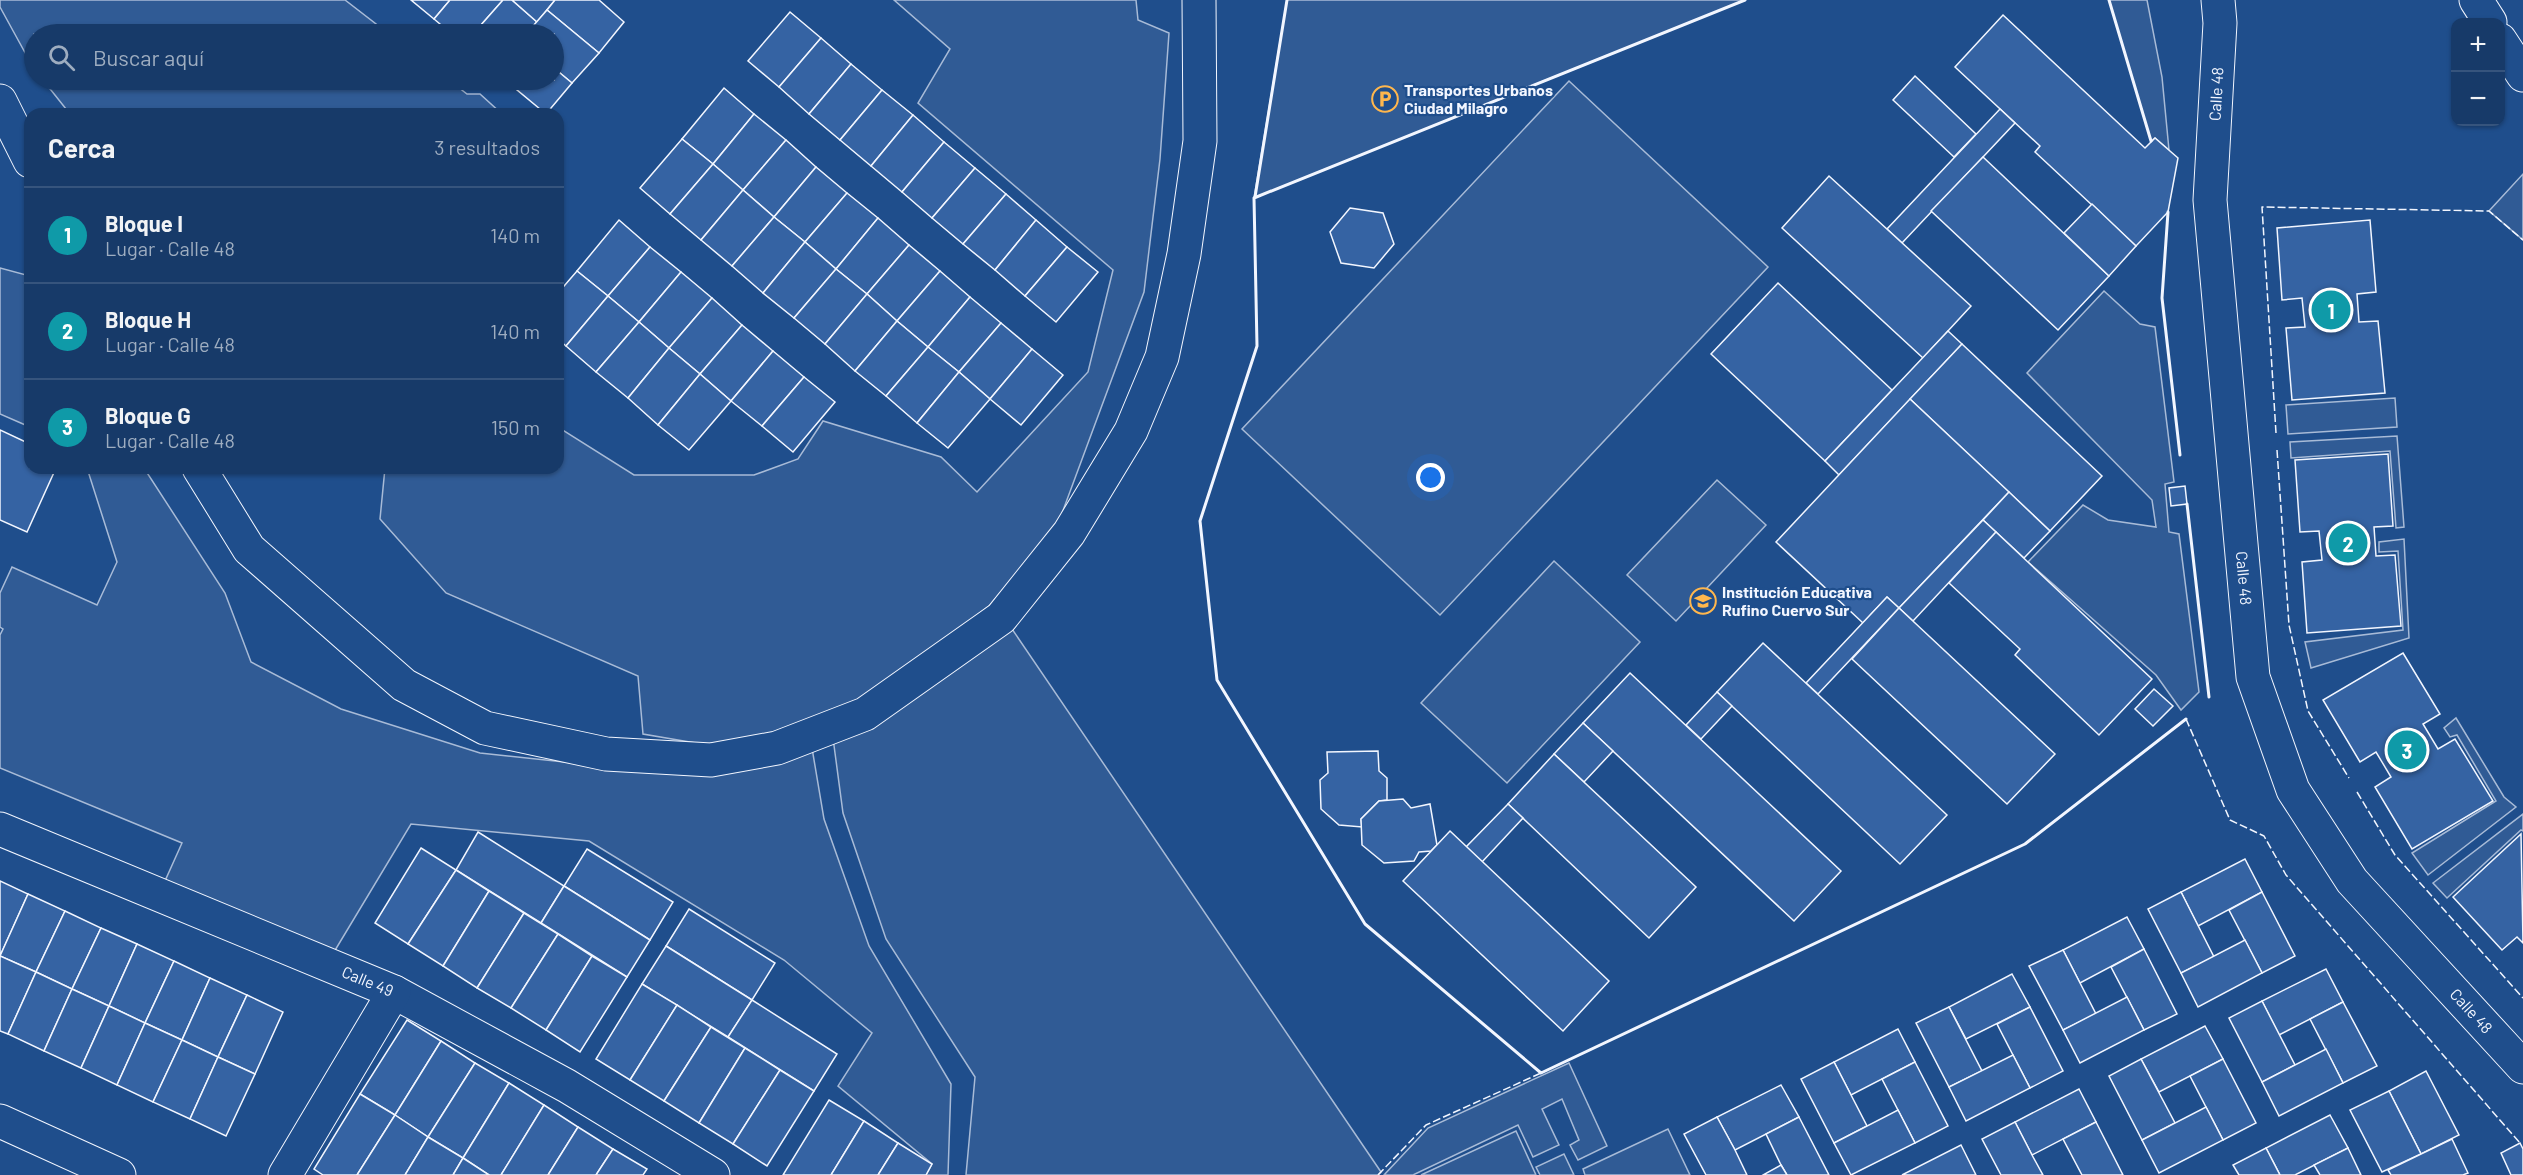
<!DOCTYPE html>
<html lang="es">
<head>
<meta charset="utf-8">
<style>
	body { margin:0; font-family:Barlow,sans-serif; background:#20416f; color:#f1f3f6 }
	.controls { position:absolute; right:18px; top:18px; display:grid; overflow:hidden; border-radius:12px; box-shadow:0 2px 4px #0004 }
	.controls button { width:54px; height:54px; display:grid; place-items:center; padding:0; border:0; border-bottom:2px solid #36547d; background:#173a69; color:#f1f3f6; font:30px sans-serif }
	.you { position:absolute; left:1431px; top:478px; width:21px; height:21px; margin:-15px; border:4px solid #fff; border-radius:50%; background:#1a73e8; box-shadow:0 0 0 9px #1a73e833 }
	.badge { display:grid; place-items:center; width:39px; height:39px; border-radius:50%; background:#d6ab8b; color:#fff; font-size:20px; font-weight:700 }
	.pin { position:absolute; translate:-50% -50%; border:3px solid #fff; box-shadow:0 2px 6px #0006 }
	.list { margin:0; padding:0; list-style:none }
	h2 { display:flex; justify-content:space-between; align-items:center; height:78px; margin:0; padding:0 24px; font-size:26px }
	h2 small { font-size:20px; font-weight:400; color:#9eadc0 }
	.list li { display:grid; grid-template-columns:39px 1fr auto; gap:18px; align-items:center; box-sizing:border-box; height:96px; padding:0 24px; border-top:2px solid #36547d }
	.list b { display:block; font-size:22px; white-space:nowrap }
	.list p { margin:0; font-size:20px; white-space:nowrap; color:#9eadc0 }
	.list em { font-size:20px; font-style:normal; color:#9eadc0 }
	.icon { flex:none; width:33px; height:33px; fill:none; stroke:currentColor; stroke-width:2; stroke-linecap:round; stroke-linejoin:round }
	.map { position:relative; flex:none; width:2523px; height:1175px; overflow:hidden }
	.search { position:absolute; background:#173a69; box-shadow:0 2px 4px #0004; left:24px; top:24px; width:540px; height:66px; display:flex; align-items:center; gap:15px; box-sizing:border-box; padding:0 21px; border-radius:33px; color:#9eadc0; font-size:22px }
	.panel { position:absolute; background:#173a69; box-shadow:0 2px 4px #0004; left:24px; top:108px; width:540px; height:366px; border-radius:18px }
	.map>svg:first-child { display:block }
	.built { fill:#305b95; stroke:#a8bbd7; stroke-width:1.5 }
	.building { fill:#3563a3; stroke:#f2f6ff; stroke-width:1.5 }
	.lines { fill:none; stroke-linecap:round; stroke-linejoin:round }
	.street-casing { stroke:#f2f6ff; stroke-width:35 }
	.secondary-casing { stroke:#f2f6ff; stroke-width:35 }
	.street { stroke:#1f4e8c; stroke-width:33 }
	.secondary { stroke:#1f4e8c; stroke-width:33 }
	.fence { stroke:#f2f6ff; stroke-width:1.5; stroke-dasharray:8 3; stroke-linecap:butt }
	.wall { stroke:#f2f6ff; stroke-width:3 }
	.labels { text-anchor:middle; stroke-width:4.5; stroke-linejoin:round; paint-order:stroke }
	.poi-label { font-size:16px; font-weight:bold; fill:#f2f6ff; stroke:#1f4e8c; text-anchor:start }
	.street-label { font-size:16px; fill:#f2f6ff; stroke:#1f4e8c }
</style>
</head>
<body>
<div class="map">
<svg width="2523" height="1175" viewBox="0 0 2523 1175">
	<rect width="100%" height="100%" fill="#1f4e8c"/>
	<g class="built">
		<polygon points="0,0 345,0 389,34 34,34 34,69 0,7"/>
		<polygon points="894,0 1136,0 1138,20 1169,33 1160,159 1144,292 1058,524 990,605 865,702 774,736 713,746 643,734 638,676 446,593 380,519 385,468 558,468 558,427 634,475 754,475 798,459 823,421 941,457 977,492 1088,372 1113,270 918,103 950,49"/>
		<polygon points="1287,0 1745,0 1254,198"/>
		<polygon points="2109,0 2147,0 2162,77 2169,150 2155,138 2151,141"/>
		<polygon points="43,80 449,80 467,94 480,94 502,114 70,114"/>
		<polygon points="1569,81 1768,267 1440,615 1242,429"/>
		<polygon points="2523,174 2523,240 2489,211"/>
		<polygon points="0,268 30,276 30,427 0,414"/>
		<polygon points="2104,291 2140,324 2155,327 2174,482 2165,484 2169,532 2179,534 2199,692 2181,710 2156,675 2028,562 2083,505 2108,520 2156,527 2152,500 2027,373"/>
		<polygon points="2395,398 2397,427 2288,434 2286,405"/>
		<polygon points="2397,436 2404,527 2396,528 2390,451 2291,458 2290,442"/>
		<polygon points="87,468 144,468 225,593 251,662 341,709 480,753 602,766 812,748 824,819 869,946 951,1084 948,1175 926,1175 932,1164 838,1086 872,1033 784,960 589,841 411,824 331,957 165,881 182,843 0,768 0,635 3,629 0,627 0,593 12,567 97,605 117,562"/>
		<polygon points="1717,480 1766,525 1676,621 1627,575"/>
		<polygon points="2404,539 2409,638 2311,668 2305,642 2403,630 2398,551 2379,552 2379,542"/>
		<polygon points="1554,561 1640,642 1507,783 1421,703"/>
		<polygon points="1010,626 1381,1172 1378,1175 966,1175 975,1077 886,939 843,813 833,738"/>
		<polygon points="2456,718 2504,797 2516,807 2428,875 2412,853 2496,801 2457,735 2450,737 2444,728"/>
		<polygon points="2523,814 2523,831 2521,830 2447,898 2433,883"/>
		<polygon points="1569,1063 1607,1146 1578,1160 1570,1145 1579,1140 1562,1099 1542,1109 1559,1145 1533,1157 1518,1125 1413,1175 1384,1175 1428,1128"/>
		<polygon points="1668,1129 1690,1175 1585,1175 1583,1169"/>
		<polygon points="1516,1131 1536,1175 1421,1175"/>
		<polygon points="1564,1154 1574,1175 1540,1175 1536,1167"/>
	</g>
	<g class="building">
		<polygon points="411,0 450,0 434,19"/>
		<polygon points="450,0 503,0 473,34 452,34 434,19"/>
		<polygon points="503,0 512,0 537,22 526,34 473,34"/>
		<polygon points="512,0 555,0 537,22"/>
		<polygon points="555,0 599,0 624,22 599,53 547,10"/>
		<polygon points="547,10 599,53 572,83 554,68 554,34 526,34"/>
		<polygon points="790,12 821,38 779,87 748,61"/>
		<polygon points="2003,15 2145,148 2155,138 2178,158 2168,212 2136,246 2035,152 2040,146 1955,67"/>
		<polygon points="821,38 851,64 809,114 779,87"/>
		<polygon points="851,64 882,90 840,140 809,114"/>
		<polygon points="554,68 572,83 546,114 505,80 554,80"/>
		<polygon points="1915,76 1976,134 1954,157 1893,100"/>
		<polygon points="724,88 754,114 713,164 682,139"/>
		<polygon points="882,90 913,115 871,166 840,140"/>
		<polygon points="2000,109 2015,123 1902,243 1887,229"/>
		<polygon points="754,114 786,140 743,190 713,164"/>
		<polygon points="913,115 944,142 902,192 871,166"/>
		<polygon points="682,139 713,164 670,214 640,188"/>
		<polygon points="786,140 816,167 774,217 743,190"/>
		<polygon points="944,142 975,168 932,218 902,192"/>
		<polygon points="1983,157 2109,276 2058,330 1931,211"/>
		<polygon points="713,164 743,190 701,240 670,214"/>
		<polygon points="816,167 847,193 805,242 774,217"/>
		<polygon points="975,168 1006,194 963,244 932,218"/>
		<polygon points="1829,176 1971,306 1923,358 1782,228"/>
		<polygon points="743,190 774,217 732,266 701,240"/>
		<polygon points="847,193 878,218 836,269 805,242"/>
		<polygon points="1006,194 1036,220 995,270 963,244"/>
		<polygon points="2092,204 2136,246 2109,276 2064,233"/>
		<polygon points="1350,208 1383,213 1394,244 1374,268 1341,263 1330,232"/>
		<polygon points="774,217 805,242 763,293 732,266"/>
		<polygon points="878,218 909,245 867,294 836,269"/>
		<polygon points="619,220 650,247 608,296 577,271"/>
		<polygon points="1036,220 1067,247 1025,296 995,270"/>
		<polygon points="2370,220 2376,292 2357,294 2359,322 2378,321 2385,393 2292,400 2286,328 2305,327 2302,298 2282,300 2277,228"/>
		<polygon points="805,242 836,269 794,318 763,293"/>
		<polygon points="909,245 940,271 897,321 867,294"/>
		<polygon points="650,247 681,272 639,322 608,296"/>
		<polygon points="1067,247 1098,272 1056,322 1025,296"/>
		<polygon points="836,269 867,294 825,344 794,318"/>
		<polygon points="577,271 608,296 566,346 558,339 558,293"/>
		<polygon points="940,271 970,297 928,347 897,321"/>
		<polygon points="681,272 712,298 669,348 639,322"/>
		<polygon points="1778,283 1892,390 1825,461 1711,354"/>
		<polygon points="867,294 897,321 855,371 825,344"/>
		<polygon points="608,296 639,322 596,372 566,346"/>
		<polygon points="970,297 1001,323 959,372 928,347"/>
		<polygon points="712,298 742,325 700,374 669,348"/>
		<polygon points="897,321 928,347 886,396 855,371"/>
		<polygon points="639,322 669,348 628,398 596,372"/>
		<polygon points="1001,323 1032,349 990,399 959,372"/>
		<polygon points="742,325 773,351 731,401 700,374"/>
		<polygon points="1948,331 1962,344 1839,475 1825,461"/>
		<polygon points="1962,344 2102,476 2050,531 1910,399"/>
		<polygon points="928,347 959,372 917,423 886,396"/>
		<polygon points="669,348 700,374 658,425 628,398"/>
		<polygon points="1032,349 1063,375 1021,425 990,399"/>
		<polygon points="773,351 804,377 762,426 731,401"/>
		<polygon points="959,372 990,399 948,448 917,423"/>
		<polygon points="700,374 731,401 689,450 658,425"/>
		<polygon points="804,377 835,402 793,452 762,426"/>
		<polygon points="1910,399 2009,492 1899,608 1887,597 1863,623 1776,542"/>
		<polygon points="0,430 30,444 30,468 56,468 27,532 0,520"/>
		<polygon points="2388,454 2393,526 2374,527 2376,556 2395,555 2401,626 2307,633 2302,562 2322,560 2319,531 2300,532 2295,460"/>
		<polygon points="2185,486 2187,504 2171,506 2169,488"/>
		<polygon points="2009,492 2050,531 2024,558 1983,520"/>
		<polygon points="1983,520 1996,532 1913,621 1899,608"/>
		<polygon points="1996,532 2152,679 2099,735 2015,655 2020,649 1949,583"/>
		<polygon points="1887,597 1899,608 1818,694 1806,683"/>
		<polygon points="1899,608 2055,754 2007,804 1852,659"/>
		<polygon points="1763,643 1947,815 1900,864 1717,692"/>
		<polygon points="2403,653 2440,714 2423,724 2438,749 2455,739 2493,801 2412,849 2375,787 2391,777 2376,752 2360,762 2323,700"/>
		<polygon points="1630,673 1841,871 1794,921 1583,723"/>
		<polygon points="2154,689 2173,706 2153,726 2135,709"/>
		<polygon points="1717,692 1732,706 1701,739 1686,725"/>
		<polygon points="1583,723 1613,751 1584,782 1554,754"/>
		<polygon points="1378,751 1379,771 1387,778 1387,800 1379,801 1361,819 1362,827 1339,825 1321,809 1320,780 1328,773 1327,752"/>
		<polygon points="1554,754 1696,887 1649,938 1508,804"/>
		<polygon points="1403,799 1411,808 1430,804 1437,845 1431,851 1419,852 1414,861 1384,863 1362,845 1361,819 1379,801"/>
		<polygon points="1508,804 1523,818 1482,862 1466,847"/>
		<polygon points="1450,831 1609,981 1563,1031 1403,881"/>
		<polygon points="478,832 564,886 541,923 456,870"/>
		<polygon points="2521,834 2523,943 2517,937 2502,950 2453,897"/>
		<polygon points="421,848 456,870 408,944 375,923"/>
		<polygon points="587,849 673,902 650,940 564,886"/>
		<polygon points="2245,859 2262,892 2198,926 2181,892"/>
		<polygon points="456,870 489,891 443,966 408,944"/>
		<polygon points="0,881 28,894 0,956"/>
		<polygon points="564,886 650,940 627,977 541,923"/>
		<polygon points="489,891 524,913 477,988 443,966"/>
		<polygon points="2181,892 2214,957 2181,973 2148,909"/>
		<polygon points="2262,892 2295,956 2262,973 2229,910"/>
		<polygon points="28,894 65,911 36,972 0,956"/>
		<polygon points="689,909 775,963 752,1000 666,946"/>
		<polygon points="65,911 101,928 72,989 36,972"/>
		<polygon points="524,913 558,934 511,1008 477,988"/>
		<polygon points="2127,917 2144,949 2080,983 2063,950"/>
		<polygon points="101,928 137,944 109,1006 72,989"/>
		<polygon points="558,934 592,956 546,1030 511,1008"/>
		<polygon points="2245,940 2262,973 2198,1007 2181,973"/>
		<polygon points="137,944 174,961 145,1023 109,1006"/>
		<polygon points="666,946 752,1000 728,1037 642,984"/>
		<polygon points="2144,949 2177,1014 2144,1030 2111,967"/>
		<polygon points="2063,950 2096,1014 2063,1030 2029,966"/>
		<polygon points="0,956 36,972 8,1034 0,1031"/>
		<polygon points="592,956 627,977 580,1052 546,1030"/>
		<polygon points="174,961 210,978 182,1040 145,1023"/>
		<polygon points="2326,969 2343,1002 2279,1035 2262,1001"/>
		<polygon points="36,972 72,989 44,1051 8,1034"/>
		<polygon points="2012,974 2030,1007 1966,1039 1949,1007"/>
		<polygon points="210,978 247,995 218,1057 182,1040"/>
		<polygon points="642,984 677,1005 630,1080 596,1059"/>
		<polygon points="72,989 109,1006 81,1068 44,1051"/>
		<polygon points="247,995 283,1012 255,1074 218,1057"/>
		<polygon points="2127,997 2144,1030 2080,1063 2063,1030"/>
		<polygon points="752,1000 837,1054 814,1091 728,1037"/>
		<polygon points="2262,1001 2295,1065 2262,1082 2229,1018"/>
		<polygon points="2343,1002 2377,1066 2343,1083 2310,1019"/>
		<polygon points="677,1005 711,1027 664,1101 630,1080"/>
		<polygon points="109,1006 145,1023 117,1085 81,1068"/>
		<polygon points="1949,1007 1982,1071 1949,1087 1916,1023"/>
		<polygon points="2030,1007 2063,1071 2030,1088 1997,1024"/>
		<polygon points="407,1020 441,1041 395,1115 360,1094"/>
		<polygon points="145,1023 182,1040 153,1102 117,1085"/>
		<polygon points="2205,1026 2223,1059 2159,1092 2141,1059"/>
		<polygon points="711,1027 745,1048 699,1123 664,1101"/>
		<polygon points="1898,1029 1915,1062 1851,1095 1834,1062"/>
		<polygon points="182,1040 218,1057 190,1119 153,1102"/>
		<polygon points="441,1041 475,1063 428,1137 395,1115"/>
		<polygon points="745,1048 780,1070 733,1144 699,1123"/>
		<polygon points="2326,1049 2343,1083 2279,1116 2262,1082"/>
		<polygon points="2013,1055 2030,1088 1966,1121 1949,1087"/>
		<polygon points="218,1057 255,1074 226,1136 190,1119"/>
		<polygon points="2141,1059 2175,1123 2142,1140 2109,1076"/>
		<polygon points="2223,1059 2256,1123 2223,1140 2190,1076"/>
		<polygon points="1834,1062 1867,1126 1834,1143 1801,1079"/>
		<polygon points="1915,1062 1948,1126 1915,1143 1882,1079"/>
		<polygon points="475,1063 509,1083 463,1158 428,1137"/>
		<polygon points="780,1070 814,1091 767,1166 733,1144"/>
		<polygon points="2426,1071 2459,1135 2421,1154 2389,1091"/>
		<polygon points="509,1083 544,1105 501,1175 489,1175 463,1158"/>
		<polygon points="1781,1085 1799,1117 1735,1150 1717,1117"/>
		<polygon points="2079,1089 2096,1122 2032,1155 2015,1122"/>
		<polygon points="2389,1091 2421,1154 2382,1172 2350,1110"/>
		<polygon points="360,1094 395,1115 357,1175 323,1175 314,1169"/>
		<polygon points="829,1100 864,1121 831,1175 783,1175"/>
		<polygon points="544,1105 578,1127 548,1175 501,1175"/>
		<polygon points="2206,1107 2223,1140 2159,1173 2142,1140"/>
		<polygon points="1898,1110 1915,1143 1851,1175 1834,1143"/>
		<polygon points="395,1115 428,1137 405,1175 357,1175"/>
		<polygon points="2330,1115 2348,1148 2295,1175 2280,1175 2266,1148"/>
		<polygon points="1717,1117 1735,1150 1747,1175 1706,1175 1684,1134"/>
		<polygon points="1799,1117 1829,1175 1787,1175 1781,1165 1766,1134"/>
		<polygon points="864,1121 898,1143 878,1175 831,1175"/>
		<polygon points="2015,1122 2032,1155 2043,1175 2001,1175 1982,1139"/>
		<polygon points="2096,1122 2123,1175 2082,1175 2063,1139"/>
		<polygon points="578,1127 613,1149 596,1175 548,1175"/>
		<polygon points="428,1137 463,1158 453,1175 405,1175"/>
		<polygon points="2452,1139 2468,1173 2463,1175 2391,1175 2388,1170"/>
		<polygon points="898,1143 932,1164 926,1175 878,1175"/>
		<polygon points="2520,1143 2523,1149 2523,1175 2511,1175 2501,1153"/>
		<polygon points="1961,1145 1976,1175 1902,1175"/>
		<polygon points="2266,1148 2280,1175 2239,1175 2233,1165"/>
		<polygon points="2348,1148 2361,1175 2320,1175 2314,1165"/>
		<polygon points="613,1149 647,1169 643,1175 596,1175"/>
		<polygon points="463,1158 489,1175 453,1175"/>
		<polygon points="1781,1165 1787,1175 1763,1175"/>
	</g>
	<g class="lines">
		<g class="street-casing">
			<g id="street">
				<polyline points="2476,0 2490,22"/>
				<polyline points="2500,40 2523,75"/>
				<polyline points="0,101 30,161"/>
				<polyline points="199,468 249,549 404,685 485,728 606,754 711,760 777,748 865,714 1001,618 1069,533 1131,431 1162,357 1184,254 1200,141 1199,0"/>
				<path id="s1" d="M0,829L394,992L567,1086L713,1175"/>
				<polyline points="285,1175 394,992"/>
			</g>
		</g>
		<g class="secondary-casing">
			<g id="secondary">
				<path id="s2" d="M2218,0L2220,23L2210,200L2253,677L2293,790L2352,881L2523,1067"/>
				<polyline points="0,1121 119,1175"/>
			</g>
		</g>
		<use href="#street" class="street"/>
		<use href="#secondary" class="secondary"/>
		<g class="fence">
			<polyline points="2276,433 2262,207 2489,211 2523,240"/>
			<polyline points="2277,450 2289,625 2308,711 2349,778"/>
			<polyline points="2186,719 2230,820 2264,836 2286,875 2520,1143"/>
			<polyline points="2357,792 2395,855 2523,998"/>
			<polyline points="1378,1175 1426,1125 1541,1073"/>
		</g>
		<g class="wall">
			<polyline points="1745,0 1254,198 1257,346 1200,521 1217,680 1365,924 1541,1073 2025,844 2186,719"/>
			<polyline points="2109,0 2151,141"/>
			<polyline points="1255,197 1287,0"/>
			<polyline points="2168,212 2162,298 2180,455"/>
			<polyline points="2187,504 2209,697"/>
		</g>
	</g>
	<defs>
		<g id="parking-ring" transform="scale(1.35)"><circle r="9.5" fill="#1f4e8c" stroke="#ffb74d" stroke-width="1.5"/><path d="M-3.5-5.5H1a3.5 3.5 0 0 1 0 7H-1V5.5H-3.5ZM-1-3.4V-.6H.8a1.4 1.4 0 0 0 0-2.8Z" fill="#ffb74d"/></g>
		<g id="university-ring" transform="scale(1.35)"><circle r="9.5" fill="#1f4e8c" stroke="#ffb74d" stroke-width="1.5"/><path d="M0-5L7-2L0 1L-7-2ZM-4 1L0 2.5L4 1V4Q0 6-4 4Z" fill="#ffb74d"/></g>
	</defs>
	<g fill-rule="evenodd">
		<use href="#parking-ring" x="1385" y="99"/>
		<use href="#university-ring" x="1703" y="601"/>
	</g>
	<g class="labels">
		<g class="poi-label">
			<text x="1404" y="96">Transportes Urbanos<tspan x="1404" dy="18">Ciudad Milagro</tspan></text>
			<text x="1722" y="598">Institución Educativa<tspan x="1722" dy="18">Rufino Cuervo Sur</tspan></text>
		</g>
		<g class="street-label">
			<text transform="translate(2216 94) rotate(-87)" y="6">Calle 48</text>
			<text dy="6" stroke="none"><textPath href="#s2" startOffset="580">Calle 48</textPath></text>
			<text dy="6" stroke="none"><textPath href="#s1" startOffset="398">Calle 49</textPath></text>
			<text dy="6" stroke="none"><textPath href="#s2" startOffset="1084">Calle 48</textPath></text>
		</g>
	</g>
</svg>
<div class="controls">
<button>+</button>
<button>−</button>
</div>
<div class="you"></div>
<div class="pin badge" style="left:2331px;top:310px;background:#0f9aa8">1</div>
<div class="pin badge" style="left:2348px;top:543px;background:#0f9aa8">2</div>
<div class="pin badge" style="left:2407px;top:750px;background:#0f9aa8">3</div>
<div class="search"><svg class="icon" aria-label="search" viewBox="0 0 24 24"><circle cx="10" cy="10" r="6"/><path d="M15 15l6 6"/></svg>Buscar aquí</div>
<section class="panel">
<h2>Cerca<small>3 resultados</small></h2>
<ul class="list">
<li><span class="badge" style="background:#0f9aa8">1</span><div><b>Bloque I</b><p>Lugar · Calle 48</p></div><em>140 m</em></li>
<li><span class="badge" style="background:#0f9aa8">2</span><div><b>Bloque H</b><p>Lugar · Calle 48</p></div><em>140 m</em></li>
<li><span class="badge" style="background:#0f9aa8">3</span><div><b>Bloque G</b><p>Lugar · Calle 48</p></div><em>150 m</em></li>
</ul>
</section>
</div>
</body>
</html>
